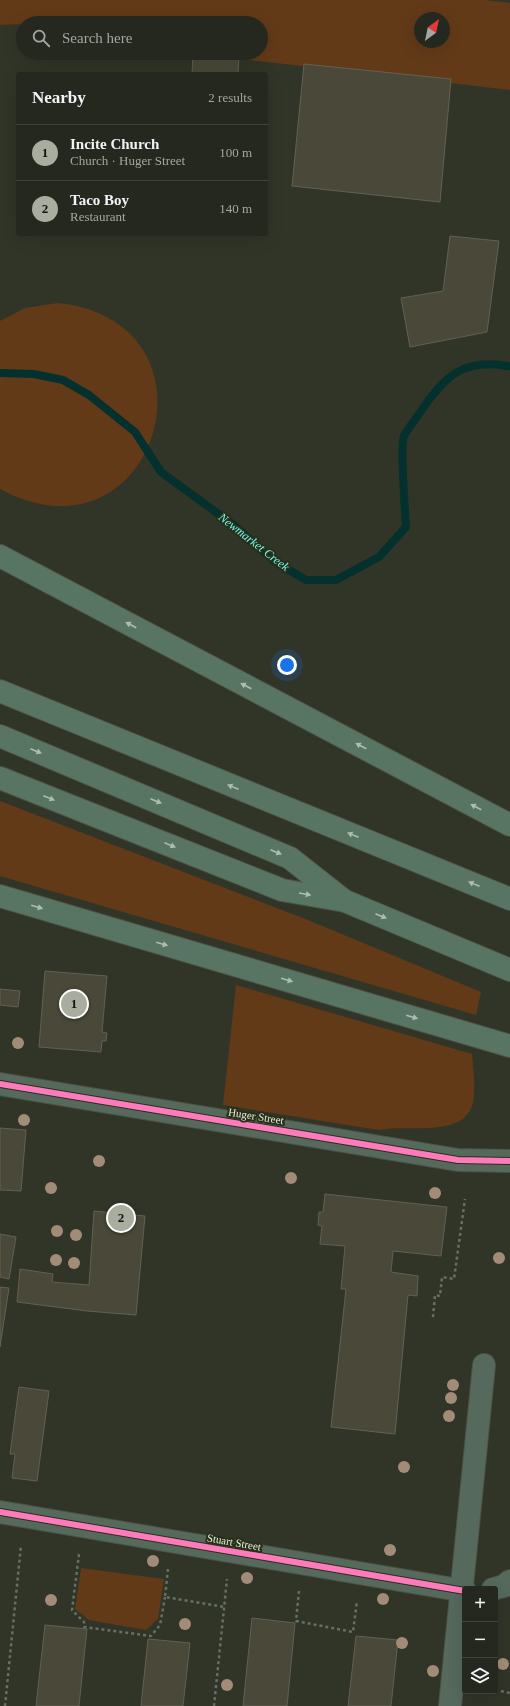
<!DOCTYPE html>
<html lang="en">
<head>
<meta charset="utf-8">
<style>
	body { margin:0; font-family:Georgia,serif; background:#2d3027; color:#f1f3f6 }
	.controls { position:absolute; right:12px; bottom:12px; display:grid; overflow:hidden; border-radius:4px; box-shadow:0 4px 16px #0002 }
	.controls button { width:36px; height:36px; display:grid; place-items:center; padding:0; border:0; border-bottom:1px solid #42443c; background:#25281e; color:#f1f3f6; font:20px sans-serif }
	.compass { position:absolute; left:414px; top:12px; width:36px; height:36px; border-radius:50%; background:#25281e; box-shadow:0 4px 16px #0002; rotate:33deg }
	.you { position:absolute; left:287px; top:665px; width:14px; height:14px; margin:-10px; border:3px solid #fff; border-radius:50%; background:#1a73e8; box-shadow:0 0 0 6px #1a73e833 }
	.badge { display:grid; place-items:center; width:26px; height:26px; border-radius:50%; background:#a8ad9f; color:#111; font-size:13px; font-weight:700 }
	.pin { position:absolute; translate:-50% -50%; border:2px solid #fff; box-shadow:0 1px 4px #0006 }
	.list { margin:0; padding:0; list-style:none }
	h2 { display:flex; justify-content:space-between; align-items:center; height:52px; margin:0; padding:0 16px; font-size:17px }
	h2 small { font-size:13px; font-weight:400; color:#a3a6a4 }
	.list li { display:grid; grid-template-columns:26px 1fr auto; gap:12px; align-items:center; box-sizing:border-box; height:56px; padding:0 16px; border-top:1px solid #42443c }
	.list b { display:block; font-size:15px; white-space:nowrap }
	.list p { margin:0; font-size:13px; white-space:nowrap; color:#a3a6a4 }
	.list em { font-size:13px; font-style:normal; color:#a3a6a4 }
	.icon { flex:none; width:22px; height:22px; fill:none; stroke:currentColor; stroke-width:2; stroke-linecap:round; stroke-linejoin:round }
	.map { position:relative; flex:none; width:510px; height:1706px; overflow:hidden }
	.search { position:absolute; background:#25281e; box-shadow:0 4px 16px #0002; left:16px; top:16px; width:252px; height:44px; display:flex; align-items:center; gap:10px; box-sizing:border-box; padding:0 14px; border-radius:22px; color:#a3a6a4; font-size:15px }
	.panel { position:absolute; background:#25281e; box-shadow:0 4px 16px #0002; left:16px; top:72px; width:252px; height:164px; border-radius:4px }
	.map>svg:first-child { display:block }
	.green { fill:#623a18; fill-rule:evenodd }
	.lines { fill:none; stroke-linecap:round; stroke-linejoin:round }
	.stream { stroke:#04302d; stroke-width:8 }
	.building { fill:#4a4939; stroke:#616055 }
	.minor-casing { stroke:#4d5246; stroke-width:24 }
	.highway-casing { stroke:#4d5246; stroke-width:24 }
	.path { stroke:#647066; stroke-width:2.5; stroke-dasharray:3 3; stroke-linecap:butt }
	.minor { stroke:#56695d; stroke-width:22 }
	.highway { stroke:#587564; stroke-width:22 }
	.cycleway-casing { stroke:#283018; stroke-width:8 }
	.cycleway { stroke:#fd7abc; stroke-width:6 }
	.tree { fill:#a28c77 }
	.oneway { fill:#aebeae }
	.labels { text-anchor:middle; stroke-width:4; stroke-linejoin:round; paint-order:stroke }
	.street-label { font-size:11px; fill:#e8eedf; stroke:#283018 }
	.water-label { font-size:12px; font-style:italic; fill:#71faf8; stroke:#283018 }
</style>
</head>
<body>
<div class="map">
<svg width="510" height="1706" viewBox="0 0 510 1706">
	<rect width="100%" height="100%" fill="#313528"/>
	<g class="green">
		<path d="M0,0H485L510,3V90L189,53H261V23L74,22L0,25ZM420,18H444V42H420Z"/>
		<path d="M58,303C232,322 155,573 0,489V321L25,308Z"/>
		<polygon points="0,801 308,920 481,992 476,1015 0,876"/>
		<path d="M236,985L472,1054C473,1067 475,1081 474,1094C473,1142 408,1123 379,1130L223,1105Z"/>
		<polygon points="81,1568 164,1579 158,1619 146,1630 89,1620 75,1609"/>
	</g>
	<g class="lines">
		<path class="stream" d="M0,373L34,374L63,380L89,395L135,432L161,472L235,526L274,561L306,580H336L379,557L406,527C405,512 400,446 404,436C408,428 416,419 421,411C445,376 463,358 508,366"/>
	</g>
	<g class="building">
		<polygon points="193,53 239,55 238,74 192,74"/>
		<polygon points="304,64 451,79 440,202 292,186"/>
		<polygon points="450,236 499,241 487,332 410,347 401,298 443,291"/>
		<polygon points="45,971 107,976 102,1032 107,1033 106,1041 102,1041 101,1052 39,1047"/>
		<polygon points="0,989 20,991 18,1007 0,1005"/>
		<polygon points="0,1128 26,1130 21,1191 0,1190"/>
		<polygon points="325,1194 447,1207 441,1256 393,1251 391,1272 418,1276 417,1296 408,1295 395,1434 331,1427 346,1289 341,1289 345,1246 320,1244 322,1226 318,1225 319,1212 323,1212"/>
		<polygon points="94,1211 145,1216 136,1315 87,1311 17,1302 20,1269 53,1274 52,1282 89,1285"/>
		<polygon points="0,1234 16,1237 9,1279 0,1277"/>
		<polygon points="0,1287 9,1288 0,1347"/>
		<polygon points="19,1387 49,1391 37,1481 12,1478 15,1454 10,1454"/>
		<polygon points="252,1618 295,1623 287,1706 243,1706"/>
		<polygon points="45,1625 87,1629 79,1706 36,1706"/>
		<polygon points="356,1636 398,1640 391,1706 348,1706"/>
		<polygon points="148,1639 190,1643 183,1706 141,1706"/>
	</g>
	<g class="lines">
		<g class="minor-casing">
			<g id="minor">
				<polyline points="0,1084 458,1160 510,1161"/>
				<polyline points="0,1512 465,1591"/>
				<polyline points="493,1589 504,1586 510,1581"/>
				<polyline points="450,1706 484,1365"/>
			</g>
		</g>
		<g class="highway-casing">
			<g id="highway">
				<polyline points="0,556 510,825"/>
				<polyline points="0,691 510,899"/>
				<polyline points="0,736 290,858 342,899"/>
				<polyline points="0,778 282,890 345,901 510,970"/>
				<polyline points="0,896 510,1046"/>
			</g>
		</g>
		<g class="path">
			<polyline points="433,1317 435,1295 440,1296 442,1277 454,1279 465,1199"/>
			<polyline points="79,1554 72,1610 84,1622 84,1627 151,1636 160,1625 165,1597"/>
			<polyline points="168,1569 165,1597 224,1607"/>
			<polyline points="299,1591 296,1621 353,1632 357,1601"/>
			<polyline points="495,1690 510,1693"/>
			<polyline points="5,1706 21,1545"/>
			<polyline points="214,1706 227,1579"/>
		</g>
		<use href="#minor" class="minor"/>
		<use href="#highway" class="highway"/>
		<g class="cycleway-casing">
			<g id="cycleway">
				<polyline points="0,1084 458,1160 510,1161"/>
				<polyline points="0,1512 465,1591"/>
			</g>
		</g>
		<use href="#cycleway" class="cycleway"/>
	</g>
	<g class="tree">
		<circle cx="18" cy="1043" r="6"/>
		<circle cx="24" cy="1120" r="6"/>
		<circle cx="99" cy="1161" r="6"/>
		<circle cx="291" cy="1178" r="6"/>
		<circle cx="51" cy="1188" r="6"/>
		<circle cx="435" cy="1193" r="6"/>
		<circle cx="57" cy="1231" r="6"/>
		<circle cx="76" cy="1235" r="6"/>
		<circle cx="499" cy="1258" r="6"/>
		<circle cx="56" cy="1260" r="6"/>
		<circle cx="74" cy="1263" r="6"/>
		<circle cx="453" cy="1385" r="6"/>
		<circle cx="451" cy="1398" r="6"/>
		<circle cx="449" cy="1416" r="6"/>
		<circle cx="404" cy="1467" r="6"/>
		<circle cx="390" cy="1550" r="6"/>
		<circle cx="153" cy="1561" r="6"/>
		<circle cx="247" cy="1578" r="6"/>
		<circle cx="383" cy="1599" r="6"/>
		<circle cx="51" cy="1600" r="6"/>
		<circle cx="185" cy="1624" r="6"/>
		<circle cx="402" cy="1643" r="6"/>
		<circle cx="503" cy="1664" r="6"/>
		<circle cx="433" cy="1671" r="6"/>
		<circle cx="227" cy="1685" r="6"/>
	</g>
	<defs><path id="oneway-solid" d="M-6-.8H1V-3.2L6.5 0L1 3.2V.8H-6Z"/></defs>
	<g class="oneway">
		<use href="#oneway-solid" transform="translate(131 625) rotate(-152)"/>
		<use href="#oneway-solid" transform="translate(246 686) rotate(-152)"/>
		<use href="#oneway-solid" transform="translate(361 746) rotate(-152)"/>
		<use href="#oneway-solid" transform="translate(36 751) rotate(23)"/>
		<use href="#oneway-solid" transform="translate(233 787) rotate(-158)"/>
		<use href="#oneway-solid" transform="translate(49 798) rotate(22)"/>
		<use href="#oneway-solid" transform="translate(156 801) rotate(23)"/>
		<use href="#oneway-solid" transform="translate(476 807) rotate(-152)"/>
		<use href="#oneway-solid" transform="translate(353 835) rotate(-158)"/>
		<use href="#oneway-solid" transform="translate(170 845) rotate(22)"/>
		<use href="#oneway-solid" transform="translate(276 852) rotate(23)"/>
		<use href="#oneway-solid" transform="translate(474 884) rotate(-158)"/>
		<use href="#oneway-solid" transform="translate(305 894) rotate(10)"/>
		<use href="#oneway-solid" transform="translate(37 907) rotate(16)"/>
		<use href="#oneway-solid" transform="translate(381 916) rotate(23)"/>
		<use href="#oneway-solid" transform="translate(162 944) rotate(16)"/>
		<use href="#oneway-solid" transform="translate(287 980) rotate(16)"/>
		<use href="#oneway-solid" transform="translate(412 1017) rotate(16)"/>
	</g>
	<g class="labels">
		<g class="street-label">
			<text transform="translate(256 1116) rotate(9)" y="4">Huger Street</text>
			<text transform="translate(234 1542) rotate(10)" y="4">Stuart Street</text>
		</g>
		<g class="water-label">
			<text transform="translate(254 542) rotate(38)" y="4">Newmarket Creek</text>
		</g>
	</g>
</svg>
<div class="controls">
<button>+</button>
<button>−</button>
<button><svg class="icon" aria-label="layers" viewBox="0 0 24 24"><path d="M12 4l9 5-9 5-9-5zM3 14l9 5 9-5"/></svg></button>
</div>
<svg class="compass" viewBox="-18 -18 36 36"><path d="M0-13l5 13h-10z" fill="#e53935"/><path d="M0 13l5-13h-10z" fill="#a3a6a4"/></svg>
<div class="you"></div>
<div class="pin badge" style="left:74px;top:1004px">1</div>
<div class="pin badge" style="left:121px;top:1218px">2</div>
<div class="search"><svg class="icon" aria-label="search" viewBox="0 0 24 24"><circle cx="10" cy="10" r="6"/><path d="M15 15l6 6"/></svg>Search here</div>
<section class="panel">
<h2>Nearby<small>2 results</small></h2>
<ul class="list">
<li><span class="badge">1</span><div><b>Incite Church</b><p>Church · Huger Street</p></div><em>100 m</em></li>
<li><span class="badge">2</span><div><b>Taco Boy</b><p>Restaurant</p></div><em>140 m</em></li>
</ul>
</section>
</div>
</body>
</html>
